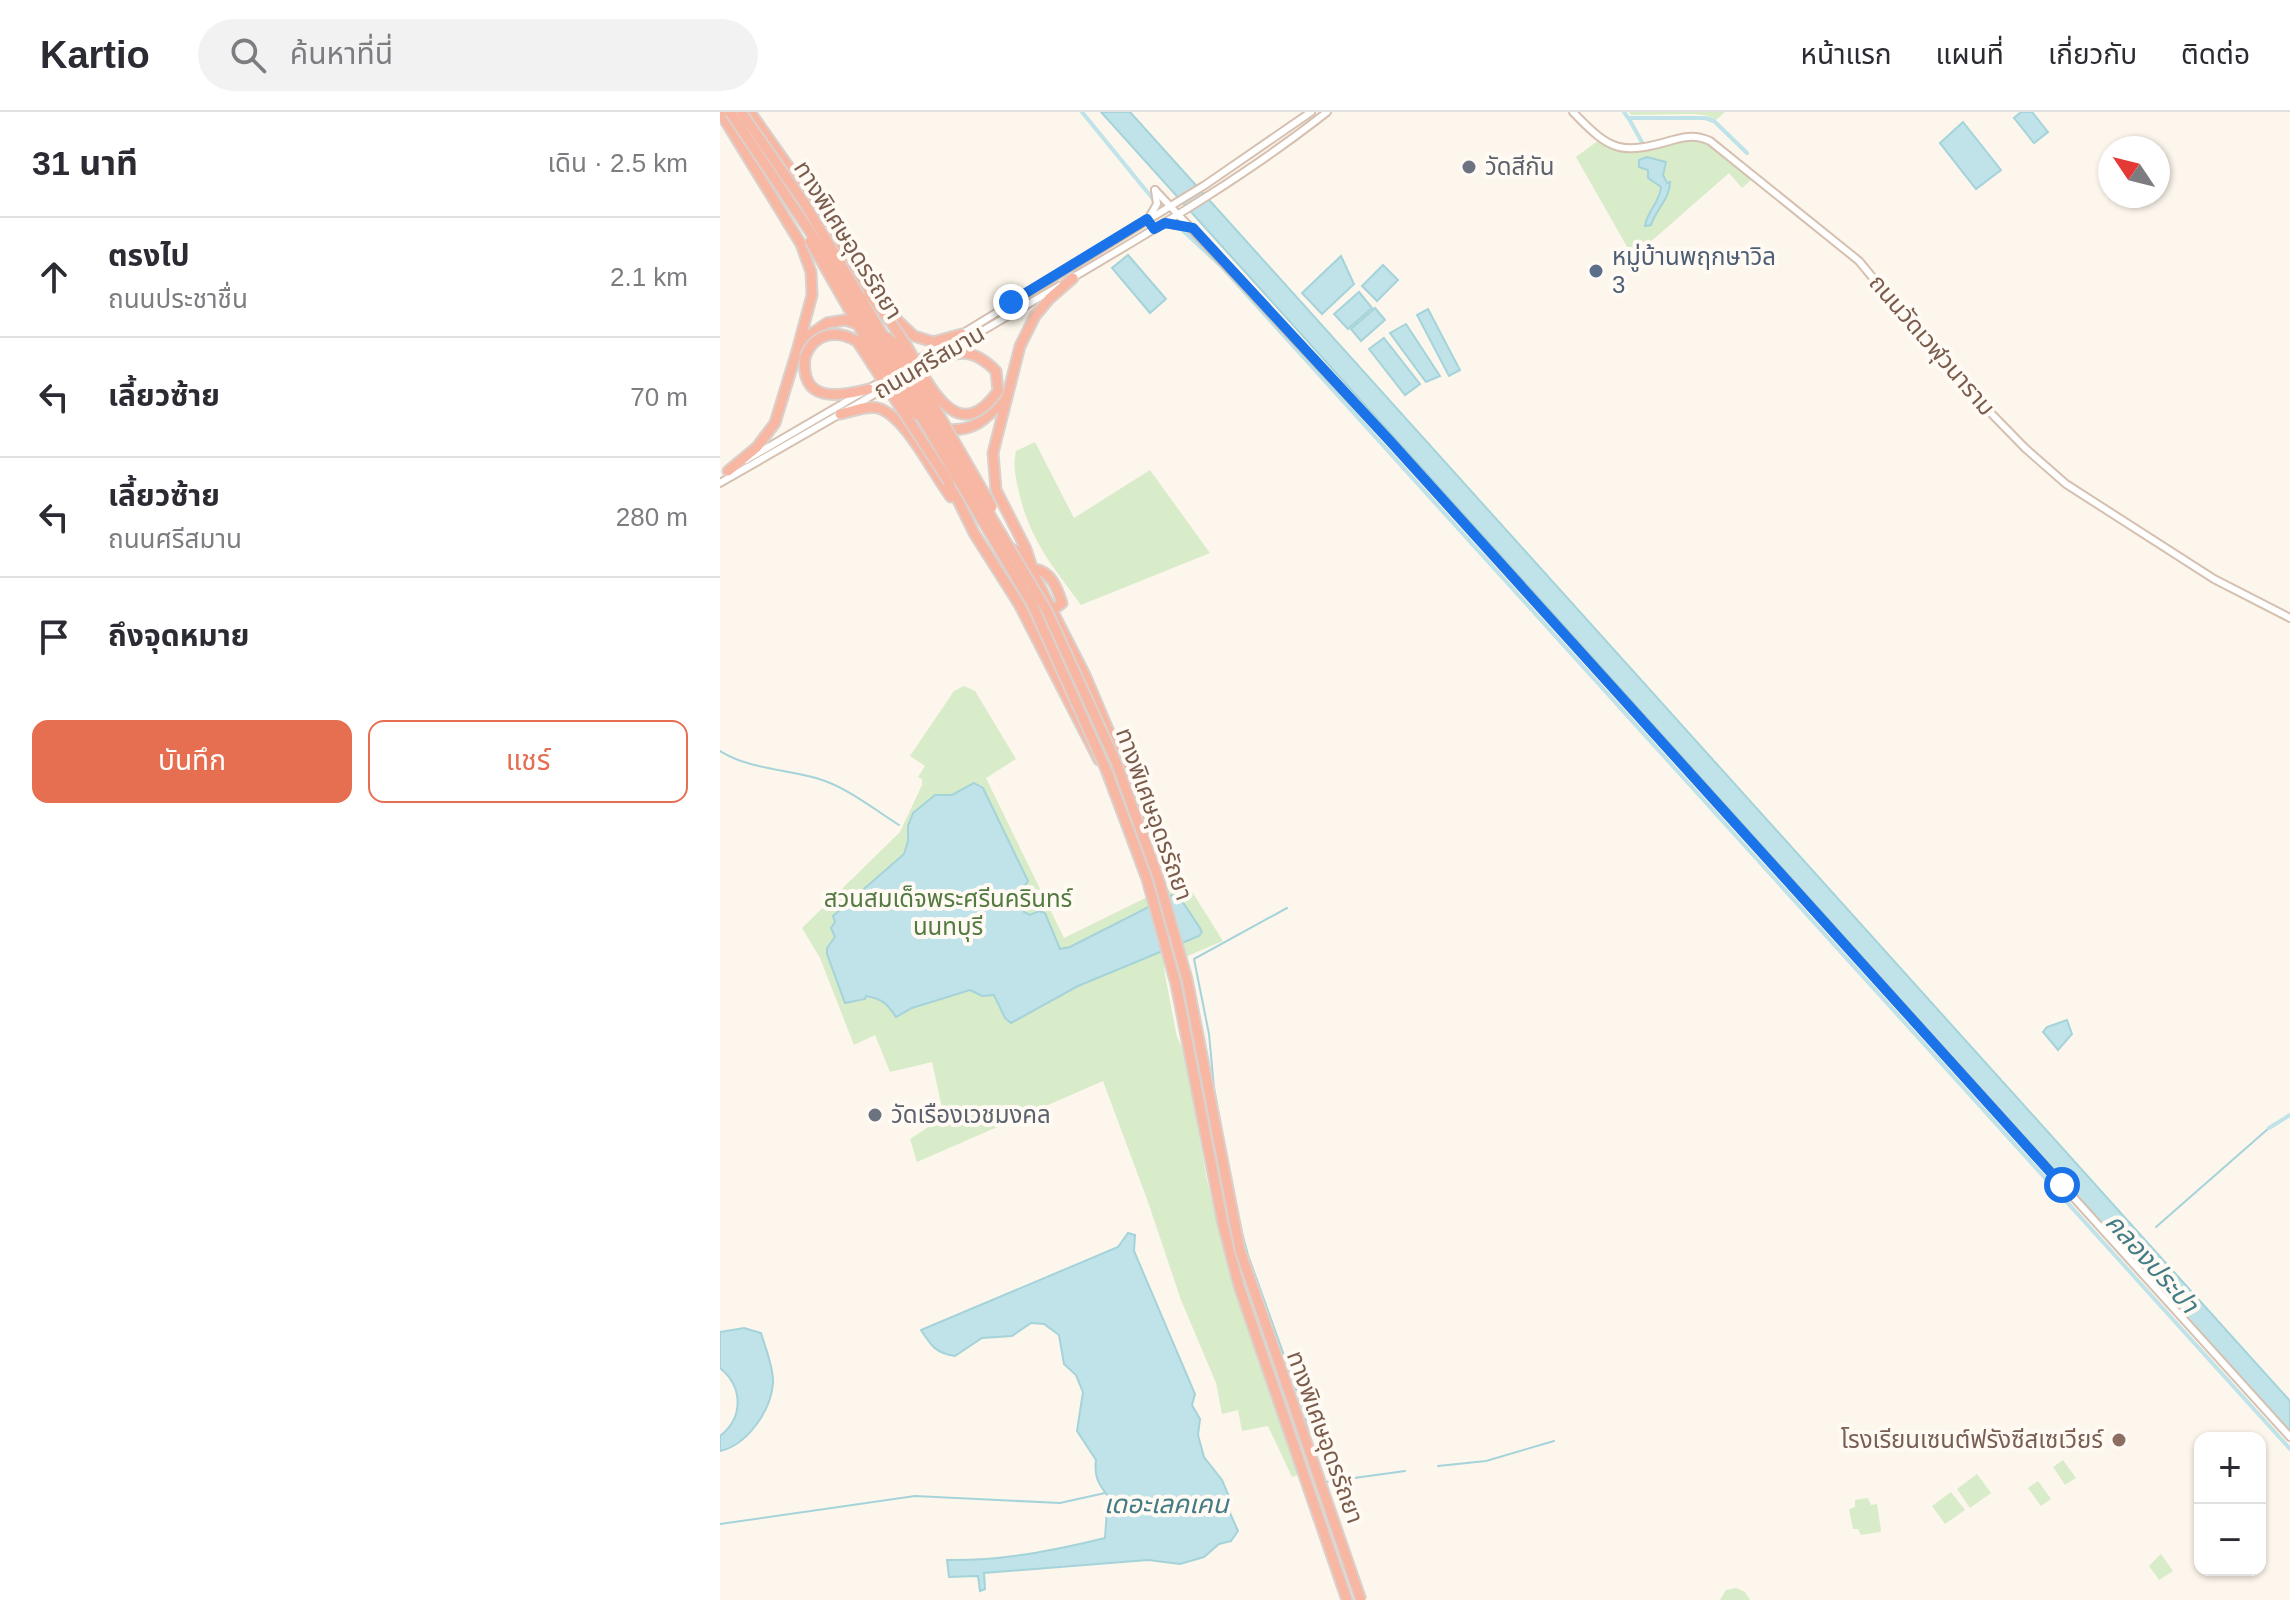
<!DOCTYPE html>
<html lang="th">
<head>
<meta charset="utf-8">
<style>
	body { margin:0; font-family:Helvetica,"Noto Sans Thai",sans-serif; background:#f2f2f3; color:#2b2b33 }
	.controls { position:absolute; right:24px; bottom:24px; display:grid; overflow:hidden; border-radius:16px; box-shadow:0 2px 6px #0004 }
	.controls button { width:72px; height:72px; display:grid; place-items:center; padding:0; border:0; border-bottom:2px solid #e1e1e2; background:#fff; color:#2b2b33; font:40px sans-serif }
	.compass { position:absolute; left:1378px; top:24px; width:72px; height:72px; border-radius:50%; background:#fff; box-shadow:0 2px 6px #0004; rotate:305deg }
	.stop { position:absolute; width:24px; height:24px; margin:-18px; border:6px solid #1a73e8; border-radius:50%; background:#fff }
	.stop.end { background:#1a73e8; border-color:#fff; box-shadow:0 2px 8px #0008 }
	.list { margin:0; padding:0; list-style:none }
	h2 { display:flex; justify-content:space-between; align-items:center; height:104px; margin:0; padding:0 32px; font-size:34px }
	h2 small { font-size:26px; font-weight:400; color:#7c7c81 }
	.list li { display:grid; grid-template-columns:52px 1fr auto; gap:24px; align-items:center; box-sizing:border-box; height:120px; padding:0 32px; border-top:2px solid #e1e1e2 }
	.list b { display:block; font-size:30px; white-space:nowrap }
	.list p { margin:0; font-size:26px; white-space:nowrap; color:#7c7c81 }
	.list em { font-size:26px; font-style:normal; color:#7c7c81 }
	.actions { display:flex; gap:16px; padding:24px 32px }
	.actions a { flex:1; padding:18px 0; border:2px solid #e76f51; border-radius:16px; text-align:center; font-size:28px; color:#e76f51 }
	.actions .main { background:#e76f51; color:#fff }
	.icon { flex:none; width:44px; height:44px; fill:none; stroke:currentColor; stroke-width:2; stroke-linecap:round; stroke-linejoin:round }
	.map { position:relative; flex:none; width:1570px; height:1488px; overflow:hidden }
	header { display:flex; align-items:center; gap:48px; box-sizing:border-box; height:112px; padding:0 40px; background:#fff; border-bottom:2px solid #e1e1e2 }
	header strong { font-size:38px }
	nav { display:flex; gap:44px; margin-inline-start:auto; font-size:28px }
	.search { width:560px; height:72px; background:#f2f2f3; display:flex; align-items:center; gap:20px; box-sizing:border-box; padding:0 28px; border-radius:44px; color:#7c7c81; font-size:30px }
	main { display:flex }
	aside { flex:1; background:#fff }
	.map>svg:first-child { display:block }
	.green { fill:#d8ecc9 }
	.water { fill:#bfe3e8; stroke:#a5d3da; stroke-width:2 }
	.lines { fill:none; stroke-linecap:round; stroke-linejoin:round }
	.stream { stroke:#a5d3da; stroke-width:2 }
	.canal { stroke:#bfe3e8; stroke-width:4 }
	.secondary-casing { stroke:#d6c0b0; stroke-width:10 }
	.highway-casing { stroke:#dad1cd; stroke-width:13 }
	.secondary { stroke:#fff; stroke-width:6 }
	.highway { stroke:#f7b7a3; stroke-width:9 }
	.highway-bridge-casing { stroke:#dad1cd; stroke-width:13; stroke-linecap:butt }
	.highway-bridge { stroke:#f7b7a3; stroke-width:9 }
	.route { stroke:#1a73e8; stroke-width:10 }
	.worship-dot { fill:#6b7280; stroke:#fffaf3; stroke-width:3 }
	.service-dot { fill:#5c6f8a; stroke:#fffaf3; stroke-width:3 }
	.education-dot { fill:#8d6e63; stroke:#fffaf3; stroke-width:3 }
	.labels { text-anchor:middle; stroke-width:8; stroke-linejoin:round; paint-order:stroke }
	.worship-label { font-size:24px; fill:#5b616d; stroke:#fffaf3; text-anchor:start }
	.street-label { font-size:24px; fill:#7a5c4d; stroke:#fffaf3 }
	.service-label { font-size:24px; fill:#4e5e75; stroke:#fffaf3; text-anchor:start }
	.park-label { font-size:24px; fill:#537a41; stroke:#fffaf3 }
	.education-label { font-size:24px; fill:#785e54; stroke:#fffaf3; text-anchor:end }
	.water-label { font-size:26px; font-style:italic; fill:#437c86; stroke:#fffaf3 }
</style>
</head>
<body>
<header>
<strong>Kartio</strong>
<div class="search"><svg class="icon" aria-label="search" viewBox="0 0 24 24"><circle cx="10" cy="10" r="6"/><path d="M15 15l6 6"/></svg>ค้นหาที่นี่</div>
<nav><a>หน้าแรก</a><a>แผนที่</a><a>เกี่ยวกับ</a><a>ติดต่อ</a></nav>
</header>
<main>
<aside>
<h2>31 นาที<small>เดิน · 2.5 km</small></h2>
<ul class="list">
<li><svg class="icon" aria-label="ahead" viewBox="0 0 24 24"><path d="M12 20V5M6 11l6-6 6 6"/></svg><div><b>ตรงไป</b><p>ถนนประชาชื่น</p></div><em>2.1 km</em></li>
<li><svg class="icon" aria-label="left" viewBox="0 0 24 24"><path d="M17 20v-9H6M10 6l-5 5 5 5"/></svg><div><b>เลี้ยวซ้าย</b></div><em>70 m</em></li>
<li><svg class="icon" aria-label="left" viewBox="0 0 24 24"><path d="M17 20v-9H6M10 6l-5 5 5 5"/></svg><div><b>เลี้ยวซ้าย</b><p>ถนนศรีสมาน</p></div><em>280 m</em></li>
<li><svg class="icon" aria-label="arrive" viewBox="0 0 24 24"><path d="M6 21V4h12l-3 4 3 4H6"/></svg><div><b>ถึงจุดหมาย</b></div></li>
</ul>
<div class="actions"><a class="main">บันทึก</a><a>แชร์</a></div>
</aside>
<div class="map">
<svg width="1570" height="1488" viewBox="0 0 1570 1488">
	<rect width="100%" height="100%" fill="#fdf6ec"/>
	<g class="green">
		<polygon points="909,0 1005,0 996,8 985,3 971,2 911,3"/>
		<path d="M981,27L1031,68L1022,76L1009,61L927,133L923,154H918L856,45L879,28C923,54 937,30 981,27Z"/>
		<path d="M315,330L354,406L430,358L490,441L361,493C331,452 309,427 298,376C295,362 293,353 296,339Z"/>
		<polygon points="244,574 255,579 296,647 266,666 344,826 464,767 503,829 444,854 445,863 457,925 465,942 486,1063 500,1124 556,1288 578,1363 572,1365 548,1314 522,1319 518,1298 502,1302 496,1271 461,1188 428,1090 383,969 197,1050 190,1027 224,1005 212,950 170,960 155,923 134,933 100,846 82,816 180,720 202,673 202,667 198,665 205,654 190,644 234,579"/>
		<polygon points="1343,1348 1356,1366 1345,1373 1333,1355"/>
		<polygon points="1257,1362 1271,1381 1250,1396 1237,1377"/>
		<polygon points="1318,1369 1331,1387 1321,1394 1308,1376"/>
		<polygon points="1231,1380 1245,1398 1225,1412 1212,1394"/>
		<polygon points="1148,1386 1151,1393 1157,1392 1161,1418 1160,1420 1141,1423 1138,1417 1133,1417 1129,1397 1135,1395 1135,1388"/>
		<polygon points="1441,1442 1453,1459 1439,1468 1429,1454"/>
		<polygon points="1016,1476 1025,1480 1030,1488 1000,1488 1006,1478"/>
	</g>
	<g class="water">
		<polygon points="381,0 410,0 473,70 1570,1289 1570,1320"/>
		<polygon points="1301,0 1312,0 1328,20 1314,31 1294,6"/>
		<polygon points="1243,10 1281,58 1256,77 1220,31"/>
		<path d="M927,45L946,50L943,63L947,71L950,70C950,87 936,97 931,113L925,114C927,99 940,90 941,75L928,66V58L919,55V48Z"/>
		<polygon points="408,143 446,187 430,201 392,156"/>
		<polygon points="621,144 634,172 602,202 582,181"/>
		<polygon points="663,153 678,168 657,189 642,174"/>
		<polygon points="639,180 652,196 628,217 614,202"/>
		<polygon points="655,196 665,208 641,229 631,217"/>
		<polygon points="708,197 740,258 729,264 697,203"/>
		<polygon points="686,212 720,264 706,270 670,221"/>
		<polygon points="664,226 700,272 685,283 649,237"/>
		<path d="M254,671L263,676L308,769L299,782L304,800L310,803L319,799L325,801L340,837L350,835L452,783L460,786L480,816L482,820L479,824L358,874L291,911L285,906L274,883L262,884L250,878L192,896L176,905C168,893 164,887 146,884L145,887L125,891L107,842V836L115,825L111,816L115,810L113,804L184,742L188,729V714L193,701L215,683H232Z"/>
		<polygon points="1347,908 1352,922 1338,938 1323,920 1327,915"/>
		<path d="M408,1121L415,1123L414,1139L475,1282L472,1293L480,1307L478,1323L484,1345L502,1368L510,1387V1401L518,1419L511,1429L499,1432L484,1445L460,1452L428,1448L264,1461L265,1477L260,1479L258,1464L229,1465L227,1448C281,1449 332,1439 385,1426L388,1384C378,1372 374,1364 376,1348L357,1319L363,1280L356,1263L344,1252L339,1223L324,1212L311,1211L292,1224L262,1226L235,1244C216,1241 211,1234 201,1218L398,1135Z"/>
		<path d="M24,1216L41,1221C45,1235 54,1256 53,1271C51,1299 27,1333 0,1339V1324C24,1305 23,1275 0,1256V1220Z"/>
	</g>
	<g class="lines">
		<g class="stream">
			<path d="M0,639C29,657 64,657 96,666C127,675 152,696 179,713"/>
			<polyline points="512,1076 494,976 489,922 474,847 567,796"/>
			<polyline points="517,1102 528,1143 585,1302 589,1323"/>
			<polyline points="1436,1115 1549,1016"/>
			<polyline points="718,1354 766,1349 834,1329"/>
			<polyline points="605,1370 685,1359"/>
			<polyline points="0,1412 195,1384 340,1391 385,1381"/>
		</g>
		<g class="canal">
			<polyline points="362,0 433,87"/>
			<polyline points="904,0 908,6 985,6 994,9 1027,41"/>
			<polyline points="909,7 923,32"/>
			<polyline points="459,115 501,154 1570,1337"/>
			<polyline points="1549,1016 1570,1003"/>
		</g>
		<g class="secondary-casing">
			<g id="secondary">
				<path d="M853,0C891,40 901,43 953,28C967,24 977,23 990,29L1139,149L1226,255L1305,336L1346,372L1494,467L1570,506"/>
				<polyline points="435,78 670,329 1570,1325"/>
				<polyline points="430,104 437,92 435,78"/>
				<polyline points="445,111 469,115"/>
				<path d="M352,166C440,114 527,63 607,0"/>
				<polyline points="240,223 485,73 591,0"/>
				<polyline points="221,243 339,174"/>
				<polyline points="195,249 230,229"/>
				<polyline points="26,348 165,267"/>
				<polyline points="0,371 167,275"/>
			</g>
		</g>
		<g class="highway-casing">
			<g id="highway">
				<polyline points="0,0 81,132 91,160 92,183 77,239 55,311 37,335 8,359"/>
				<polyline points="30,0 92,88 110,108 178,209 194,224 213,230 242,222"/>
				<polyline points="110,119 149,182"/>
				<polyline points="353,166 329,187 315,204 300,234 273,341 276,378 306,437 315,465 365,563 408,665 420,704"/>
				<polyline points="82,233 88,224 107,211"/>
				<path d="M85,245C80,291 118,285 149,277"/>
				<path d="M205,252C237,240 250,233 276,259L278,279"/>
				<path d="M120,302C132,300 145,293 158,296C186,304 213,362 231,385"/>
				<path d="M223,317C252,321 267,308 284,286"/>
				<polyline points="229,370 254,421 299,492 379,648"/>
				<polyline points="296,438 310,458"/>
				<path d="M314,457C331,459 337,476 342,491L333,498"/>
				<polyline points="387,660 427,767 456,872 503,1112 519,1174 627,1488"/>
			</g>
		</g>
		<use href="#secondary" class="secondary"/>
		<use href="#highway" class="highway"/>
		<g class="highway-bridge-casing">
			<g id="highway-bridge">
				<polyline points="10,0 103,139 312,492 389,664"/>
				<polyline points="21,0 85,92 327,499 396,650 438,765 467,867 520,1138 641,1488"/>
				<polyline points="90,129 161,253 187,295 197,303"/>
				<path d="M149,182C162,198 175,215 186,233C207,268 236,339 278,279"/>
				<polyline points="107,211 125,208 150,216"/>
				<polyline points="166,225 176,232 200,270 272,395"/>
				<path d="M85,245C94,221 116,217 137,229L229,370"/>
			</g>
		</g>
		<use href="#highway-bridge" class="highway-bridge"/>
	</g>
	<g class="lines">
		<polyline class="route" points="291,190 427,107 434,117 445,111 473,116 670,329 1342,1073"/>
	</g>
	<g class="worship-dot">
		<circle cx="749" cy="55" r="8"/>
		<circle cx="155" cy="1003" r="8"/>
	</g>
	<circle class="service-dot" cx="876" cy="159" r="8"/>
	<circle class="education-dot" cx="1399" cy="1328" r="8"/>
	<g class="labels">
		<g class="worship-label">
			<text x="765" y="63">วัดสีกัน</text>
			<text x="171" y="1011">วัดเรืองเวชมงคล</text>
		</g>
		<g class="street-label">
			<text transform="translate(128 128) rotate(58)" y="8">ทางพิเศษอุดรรัถยา</text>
			<text transform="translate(1212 233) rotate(49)" y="8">ถนนวัดเวฬุวนาราม</text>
			<text transform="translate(209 250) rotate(-30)" y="8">ถนนศรีสมาน</text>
			<text transform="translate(434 702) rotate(70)" y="8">ทางพิเศษอุดรรัถยา</text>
			<text transform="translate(605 1325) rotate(70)" y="8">ทางพิเศษอุดรรัถยา</text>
		</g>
		<g class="service-label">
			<text x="892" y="153">หมู่บ้านพฤกษาวิล<tspan x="892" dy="28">3</tspan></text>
		</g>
		<g class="park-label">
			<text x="228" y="795">สวนสมเด็จพระศรีนครินทร์<tspan x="228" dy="28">นนทบุรี</tspan></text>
		</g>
		<g class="education-label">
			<text x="1383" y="1336">โรงเรียนเซนต์ฟรังซีสเซเวียร์</text>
		</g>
		<g class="water-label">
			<text transform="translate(1432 1151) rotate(48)" y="9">คลองประปา</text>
			<text x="446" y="1401">เดอะเลคเคน</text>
		</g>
	</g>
</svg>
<div class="controls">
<button>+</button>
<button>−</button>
</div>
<svg class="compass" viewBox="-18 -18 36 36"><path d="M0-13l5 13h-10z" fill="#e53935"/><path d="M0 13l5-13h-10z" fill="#7c7c81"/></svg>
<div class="stop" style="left:1342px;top:1073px"></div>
<div class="stop end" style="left:291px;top:190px"></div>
</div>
</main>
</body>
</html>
